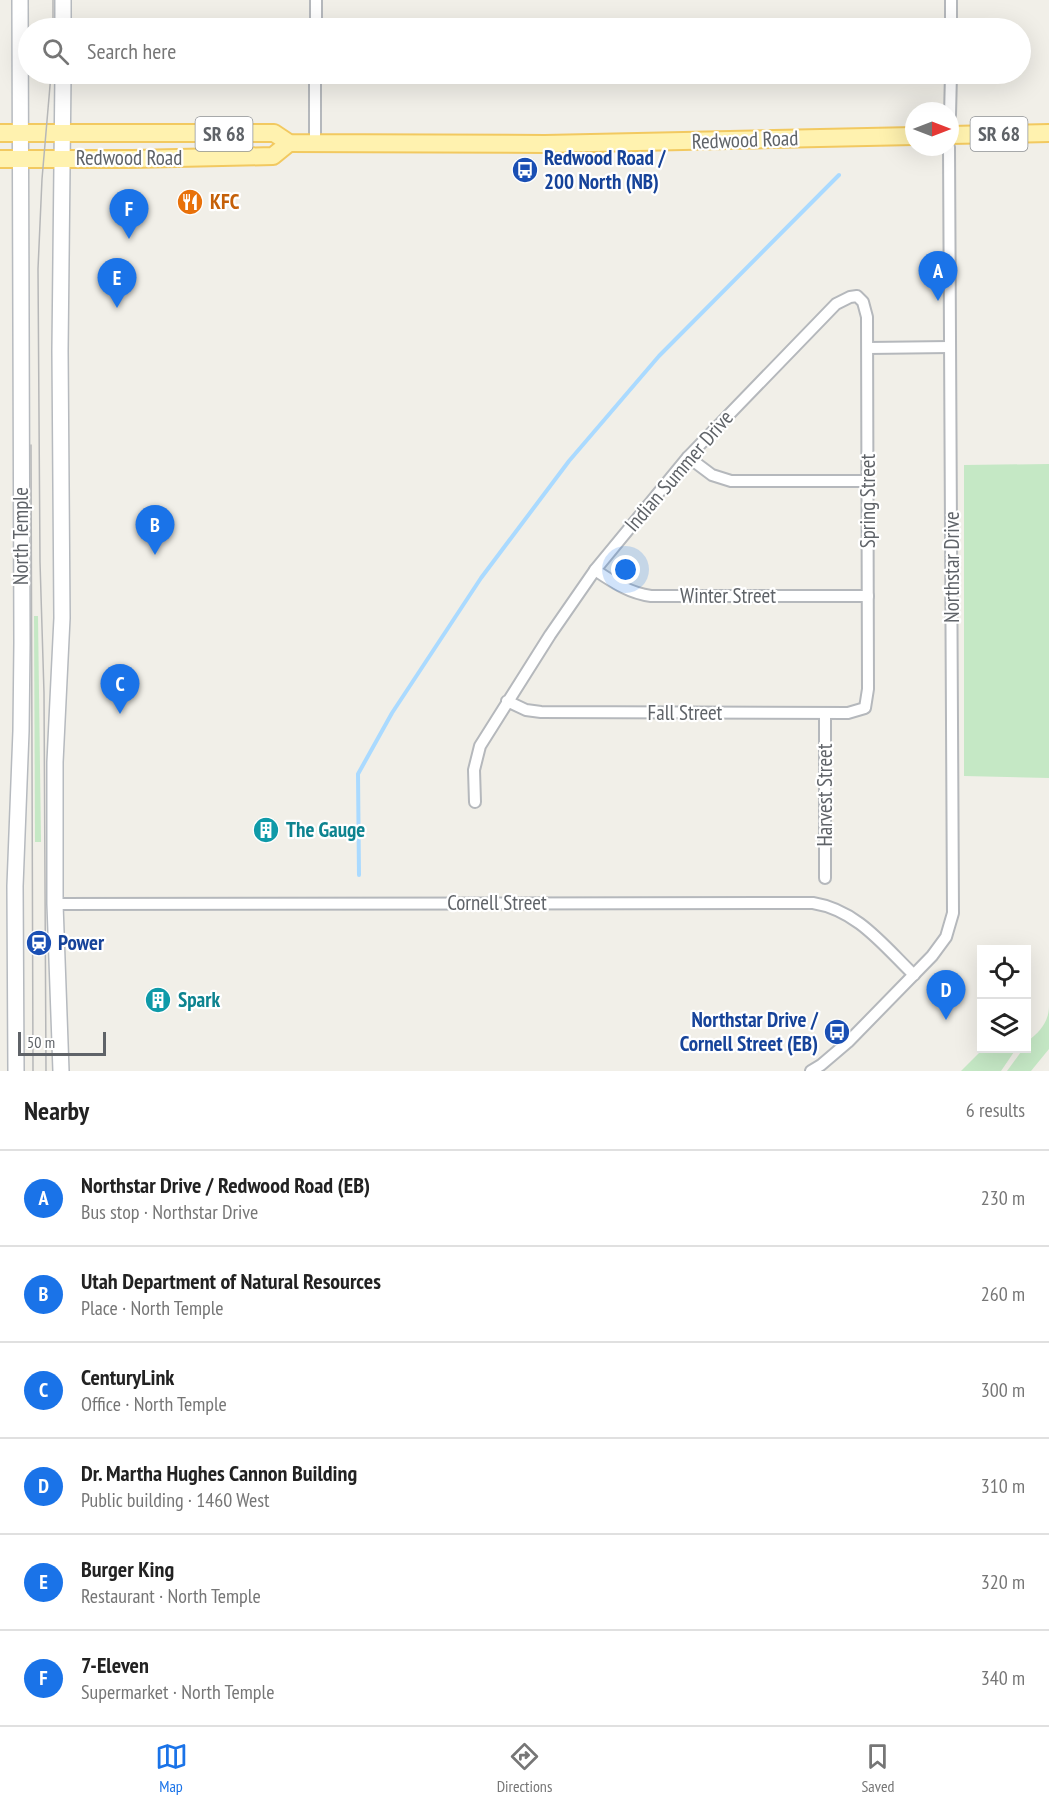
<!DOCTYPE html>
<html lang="en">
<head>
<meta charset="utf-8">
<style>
	body { margin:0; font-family:"PT Sans Narrow",sans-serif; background:#f6f6f6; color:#222 }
	.controls { position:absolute; right:18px; bottom:18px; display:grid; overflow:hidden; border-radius:0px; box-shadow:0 6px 24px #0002 }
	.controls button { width:54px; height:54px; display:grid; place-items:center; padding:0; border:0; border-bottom:2px solid #e0e0e0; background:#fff; color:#222; font:30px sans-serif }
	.compass { position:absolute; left:905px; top:102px; width:54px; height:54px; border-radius:50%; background:#fff; box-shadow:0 6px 24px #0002; rotate:90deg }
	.scale { position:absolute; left:18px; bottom:15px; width:88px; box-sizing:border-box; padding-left:6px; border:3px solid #5f6368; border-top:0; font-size:16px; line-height:21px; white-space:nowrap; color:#5f6368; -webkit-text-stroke:4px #fff; paint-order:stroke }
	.you { position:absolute; left:626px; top:570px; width:21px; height:21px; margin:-15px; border:4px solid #fff; border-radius:50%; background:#1a73e8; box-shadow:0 0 0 9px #1a73e833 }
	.badge { display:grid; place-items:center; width:39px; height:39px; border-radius:50%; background:#1a73e8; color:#fff; font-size:20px; font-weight:700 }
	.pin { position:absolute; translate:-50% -50px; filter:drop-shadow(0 2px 3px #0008) }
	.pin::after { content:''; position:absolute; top:32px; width:21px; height:18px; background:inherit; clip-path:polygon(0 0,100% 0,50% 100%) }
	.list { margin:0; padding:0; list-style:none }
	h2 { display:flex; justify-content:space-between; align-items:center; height:78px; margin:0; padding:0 24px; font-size:26px }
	h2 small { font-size:20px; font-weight:400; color:#767676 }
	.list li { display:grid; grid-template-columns:39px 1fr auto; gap:18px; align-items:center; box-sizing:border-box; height:96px; padding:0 24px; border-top:2px solid #e0e0e0 }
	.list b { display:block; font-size:22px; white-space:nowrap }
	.list p { margin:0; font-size:20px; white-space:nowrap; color:#767676 }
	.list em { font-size:20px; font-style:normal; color:#767676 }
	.icon { flex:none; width:33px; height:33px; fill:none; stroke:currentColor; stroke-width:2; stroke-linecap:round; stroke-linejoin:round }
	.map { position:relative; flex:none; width:1049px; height:1071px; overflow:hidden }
	.search { position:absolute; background:#fff; box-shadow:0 6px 24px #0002; left:18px; right:18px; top:18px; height:66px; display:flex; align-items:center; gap:15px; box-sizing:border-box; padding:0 21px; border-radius:33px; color:#767676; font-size:22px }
	.sheet { height:654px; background:#fff }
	nav { display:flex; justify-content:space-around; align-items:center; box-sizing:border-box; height:84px; border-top:2px solid #e0e0e0; background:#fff; font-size:16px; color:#767676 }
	nav a { display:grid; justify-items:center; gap:3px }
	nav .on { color:#1a73e8 }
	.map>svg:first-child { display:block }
	.green { fill:#c5e8c5 }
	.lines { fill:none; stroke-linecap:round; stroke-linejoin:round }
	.stream { stroke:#aadaff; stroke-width:4 }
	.minor-casing { stroke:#b5b8bc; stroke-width:14 }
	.secondary-casing { stroke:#b6babf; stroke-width:18 }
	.primary-casing { stroke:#f2c960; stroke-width:20 }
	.minor { stroke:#fff; stroke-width:10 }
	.secondary { stroke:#fff; stroke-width:15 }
	.primary { stroke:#fff2af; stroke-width:16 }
	.tram { stroke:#b6b7b8; stroke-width:1.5 }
	.labels { text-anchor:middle; stroke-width:4.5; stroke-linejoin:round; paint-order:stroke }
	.shield { fill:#fff; stroke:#8f9295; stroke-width:1.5 }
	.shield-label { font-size:20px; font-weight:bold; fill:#5f6368 }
	.street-label { font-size:21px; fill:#5f6368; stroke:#fff }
	.transit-label { font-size:21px; font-weight:bold; fill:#164399; stroke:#fff; text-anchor:start }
	.food-label { font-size:21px; font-weight:bold; fill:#c56008; stroke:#fff; text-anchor:start }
	.culture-label { font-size:21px; font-weight:bold; fill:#0d838f; stroke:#fff; text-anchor:start }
</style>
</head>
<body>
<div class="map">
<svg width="1049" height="1071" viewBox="0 0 1049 1071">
	<rect width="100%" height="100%" fill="#f1efe8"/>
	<g class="green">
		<polygon points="1049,464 1049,778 964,776 964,465"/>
		<polygon points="34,616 38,616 41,842 35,842"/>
		<path d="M1049,1006V1049L1031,1071H1007L1023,1049L1026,1048L1028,1041C1040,1032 1049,1021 1049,1006Z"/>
		<polygon points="984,1048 1016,1048 1016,1049 1001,1071 961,1071"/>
	</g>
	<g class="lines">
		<polyline class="stream" points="359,875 358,774 392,713 481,578 569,461 659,356 839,175"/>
		<g class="minor-casing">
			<g id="minor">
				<polyline points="951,0 951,28"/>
				<polyline points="316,28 316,0"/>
				<polyline points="950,115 951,74"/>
				<polyline points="315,143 315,74"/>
				<polyline points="868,348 950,347"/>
				<polyline points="688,457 712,475 731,481 868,481"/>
				<path d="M595,570C613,582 629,593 651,596H868"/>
				<polyline points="825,713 825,878"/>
				<polyline points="475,802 474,770 480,746 550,635 595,570 688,457 836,304 850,297 857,296 863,302 867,317 868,689 865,708 848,713 541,712 526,710 507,701"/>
				<path d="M55,904L813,903C857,910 883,945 914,975"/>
				<polyline points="811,1071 821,1065 848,1042 932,956 946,937 953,913 949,147"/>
			</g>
		</g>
		<g class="secondary-casing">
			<g id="secondary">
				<polyline points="63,28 63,0"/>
				<polyline points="16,1071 15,886 21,731 22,643 20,0"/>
				<polyline points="61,1071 55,904 55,762 62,618 60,351 63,74"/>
			</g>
		</g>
		<g class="primary-casing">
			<g id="primary">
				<polyline points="0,133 274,133 289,143 545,144 914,136"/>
				<polyline points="950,135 1049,133"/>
				<polyline points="0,159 132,159 273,156 289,143"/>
			</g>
		</g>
		<use href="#minor" class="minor"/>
		<use href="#secondary" class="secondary"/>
		<use href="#primary" class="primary"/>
		<g class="tram">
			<polyline points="53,28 53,0"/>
			<polyline points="31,445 33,1071"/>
			<polyline points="46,1071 44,693 40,562 38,269 42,179 51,74"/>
		</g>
	</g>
	<defs>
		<g id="bus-disc" transform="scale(1.35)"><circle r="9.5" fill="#1a4fb4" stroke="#fff"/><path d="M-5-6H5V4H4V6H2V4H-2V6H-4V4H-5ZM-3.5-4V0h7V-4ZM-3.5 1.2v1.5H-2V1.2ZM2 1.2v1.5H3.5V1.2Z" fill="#fff"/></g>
		<g id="restaurant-disc" transform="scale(1.35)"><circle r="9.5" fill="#e8710a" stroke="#fff"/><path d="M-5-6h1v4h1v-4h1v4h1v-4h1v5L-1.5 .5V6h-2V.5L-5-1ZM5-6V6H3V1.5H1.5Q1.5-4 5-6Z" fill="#fff"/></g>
		<g id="building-disc" transform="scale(1.35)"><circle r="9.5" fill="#0f9aa8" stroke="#fff"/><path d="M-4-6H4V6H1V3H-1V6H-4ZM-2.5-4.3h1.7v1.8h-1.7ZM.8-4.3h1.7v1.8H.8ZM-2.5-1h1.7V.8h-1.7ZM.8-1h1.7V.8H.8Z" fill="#fff"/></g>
		<g id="station-disc" transform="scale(1.35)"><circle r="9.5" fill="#1a4fb4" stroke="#fff"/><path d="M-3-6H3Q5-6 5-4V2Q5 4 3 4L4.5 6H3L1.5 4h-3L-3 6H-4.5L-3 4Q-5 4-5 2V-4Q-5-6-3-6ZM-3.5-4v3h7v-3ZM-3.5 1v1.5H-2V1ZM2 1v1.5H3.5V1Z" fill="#fff"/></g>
	</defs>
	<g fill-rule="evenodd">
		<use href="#bus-disc" x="525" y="170"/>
		<use href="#restaurant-disc" x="190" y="202"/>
		<use href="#building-disc" x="266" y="830"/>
		<use href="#station-disc" x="39" y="943"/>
		<use href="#building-disc" x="158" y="1000"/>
		<use href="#bus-disc" x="837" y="1032"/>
	</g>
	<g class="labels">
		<g class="shield">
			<rect x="195.5" y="117" width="57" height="34" rx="4.5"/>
			<rect x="970.5" y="117" width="57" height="34" rx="4.5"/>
		</g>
		<g class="shield-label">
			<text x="224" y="141">SR 68</text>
			<text x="999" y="141">SR 68</text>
		</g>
		<g class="street-label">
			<text transform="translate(745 140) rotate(-2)" y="7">Redwood Road</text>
			<text x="129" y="165">Redwood Road</text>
			<text transform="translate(679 471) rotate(-49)" y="7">Indian Summer Drive</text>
			<text transform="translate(868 501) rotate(-90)" y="7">Spring Street</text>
			<text transform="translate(21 536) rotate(-90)" y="7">North Temple</text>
			<text transform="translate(952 567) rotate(-90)" y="7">Northstar Drive</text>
			<text x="728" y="603">Winter Street</text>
			<text x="685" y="720">Fall Street</text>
			<text transform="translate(825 795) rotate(-90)" y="7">Harvest Street</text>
			<text x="497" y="910">Cornell Street</text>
		</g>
		<g class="transit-label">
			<text x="544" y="165">Redwood Road /<tspan x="544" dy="24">200 North (NB)</tspan></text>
			<text x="58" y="950">Power</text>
			<text x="818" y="1027" text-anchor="end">Northstar Drive /<tspan x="818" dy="24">Cornell Street (EB)</tspan></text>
		</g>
		<g class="food-label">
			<text x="210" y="209">KFC</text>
		</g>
		<g class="culture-label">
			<text x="286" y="837">The Gauge</text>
			<text x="178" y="1007">Spark</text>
		</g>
	</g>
</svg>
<div class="controls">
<button><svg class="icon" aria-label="locate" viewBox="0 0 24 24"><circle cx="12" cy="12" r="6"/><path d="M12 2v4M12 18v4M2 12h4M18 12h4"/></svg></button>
<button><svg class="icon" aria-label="layers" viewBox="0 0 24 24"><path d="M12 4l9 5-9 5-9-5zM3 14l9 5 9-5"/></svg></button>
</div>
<svg class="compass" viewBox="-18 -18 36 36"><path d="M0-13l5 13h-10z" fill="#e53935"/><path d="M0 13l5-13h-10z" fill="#767676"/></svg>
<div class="scale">50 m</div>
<div class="you"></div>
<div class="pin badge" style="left:938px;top:301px">A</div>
<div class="pin badge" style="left:155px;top:555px">B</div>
<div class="pin badge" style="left:120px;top:714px">C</div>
<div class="pin badge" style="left:946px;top:1020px">D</div>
<div class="pin badge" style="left:117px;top:308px">E</div>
<div class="pin badge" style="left:129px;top:239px">F</div>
<div class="search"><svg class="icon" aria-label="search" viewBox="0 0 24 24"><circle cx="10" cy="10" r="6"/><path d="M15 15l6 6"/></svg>Search here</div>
</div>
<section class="sheet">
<h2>Nearby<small>6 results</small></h2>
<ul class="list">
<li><span class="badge">A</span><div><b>Northstar Drive / Redwood Road (EB)</b><p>Bus stop · Northstar Drive</p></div><em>230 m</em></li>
<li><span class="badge">B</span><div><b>Utah Department of Natural Resources</b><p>Place · North Temple</p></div><em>260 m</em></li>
<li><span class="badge">C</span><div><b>CenturyLink</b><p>Office · North Temple</p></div><em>300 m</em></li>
<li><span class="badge">D</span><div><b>Dr. Martha Hughes Cannon Building</b><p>Public building · 1460 West</p></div><em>310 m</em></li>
<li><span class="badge">E</span><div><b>Burger King</b><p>Restaurant · North Temple</p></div><em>320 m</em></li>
<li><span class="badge">F</span><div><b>7-Eleven</b><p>Supermarket · North Temple</p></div><em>340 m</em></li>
</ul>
</section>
<nav>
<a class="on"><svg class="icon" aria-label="map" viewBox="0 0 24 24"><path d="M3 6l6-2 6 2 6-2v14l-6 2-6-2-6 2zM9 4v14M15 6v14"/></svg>Map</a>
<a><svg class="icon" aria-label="directions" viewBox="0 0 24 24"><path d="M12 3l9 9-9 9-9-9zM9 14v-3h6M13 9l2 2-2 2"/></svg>Directions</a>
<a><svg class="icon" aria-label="saved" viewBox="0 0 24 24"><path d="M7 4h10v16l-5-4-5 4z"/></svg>Saved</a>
</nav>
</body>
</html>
